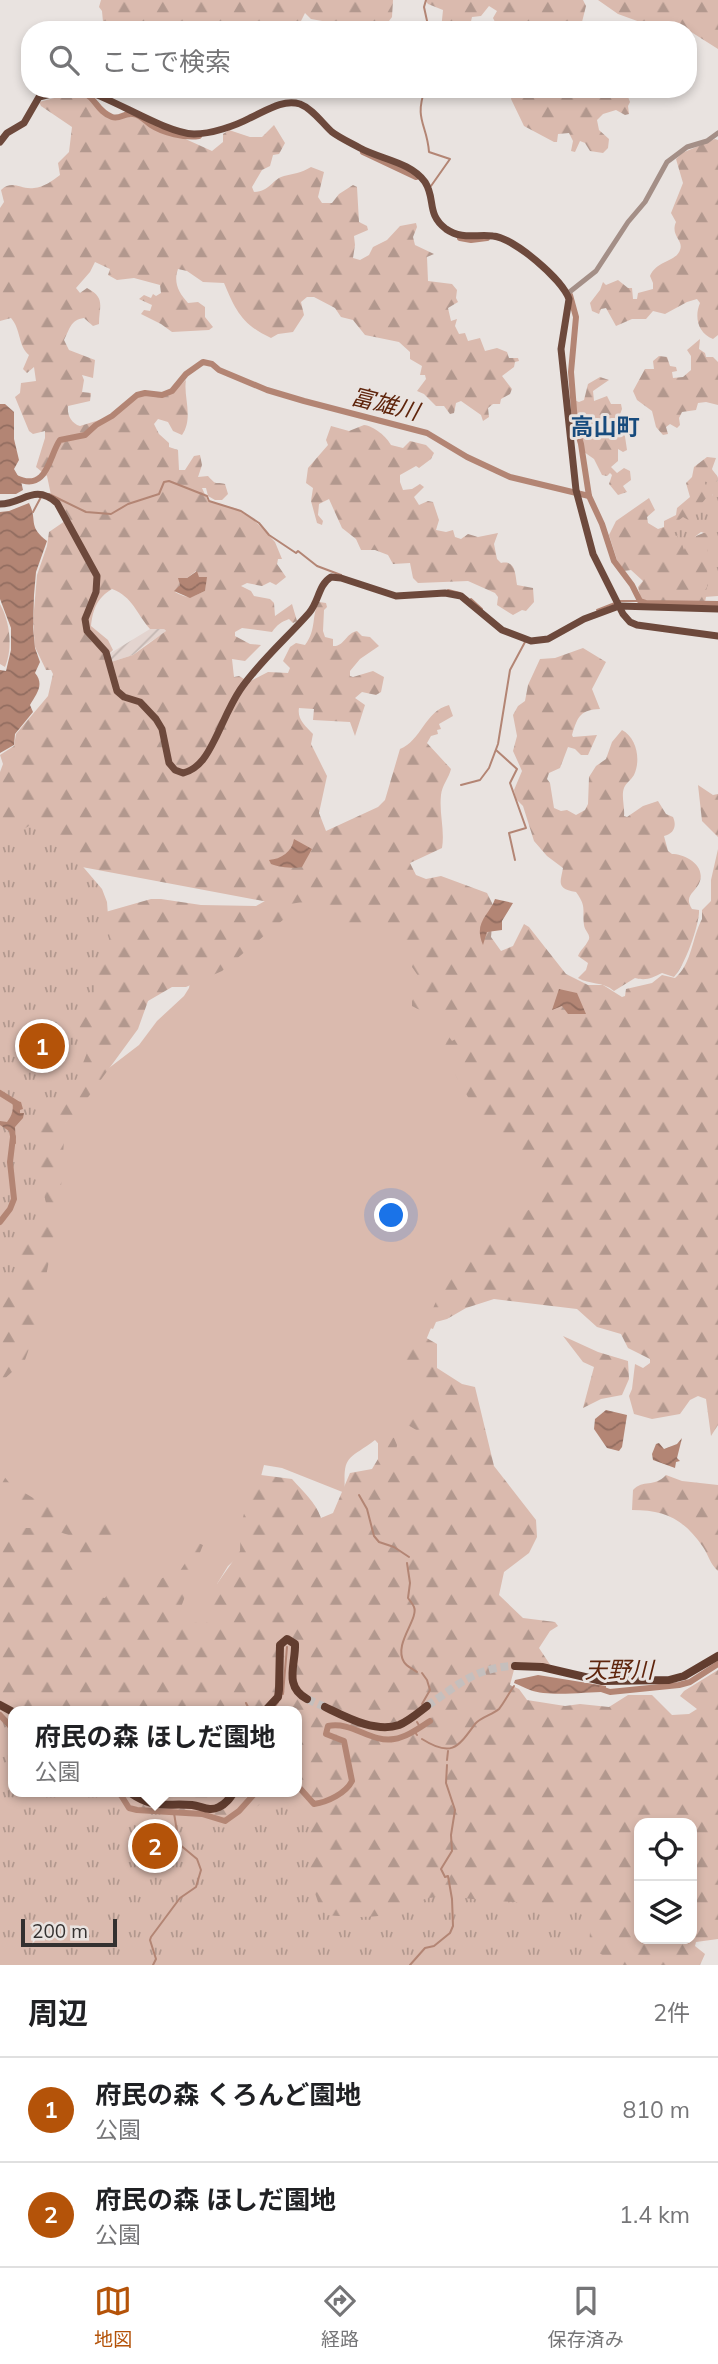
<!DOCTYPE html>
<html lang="ja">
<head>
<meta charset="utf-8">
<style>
	body { margin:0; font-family:Mulish,"Noto Sans JP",sans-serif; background:#f6f6f6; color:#202124 }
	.controls { position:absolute; right:21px; bottom:21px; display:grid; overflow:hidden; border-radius:14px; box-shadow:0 4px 10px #0003 }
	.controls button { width:63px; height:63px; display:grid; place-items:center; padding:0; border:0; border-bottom:2px solid #e0e0e0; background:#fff; color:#202124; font:35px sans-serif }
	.scale { position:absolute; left:21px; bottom:18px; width:96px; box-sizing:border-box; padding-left:7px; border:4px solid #343130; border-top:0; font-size:19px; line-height:24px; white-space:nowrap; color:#343130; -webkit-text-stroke:5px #e9e3e0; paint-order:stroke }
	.you { position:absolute; left:392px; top:1216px; width:24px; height:24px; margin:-18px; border:5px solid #fff; border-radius:50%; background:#1a73e8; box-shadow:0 0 0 10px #1a73e833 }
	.badge { display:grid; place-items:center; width:46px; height:46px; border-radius:50%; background:#b45309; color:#fff; font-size:23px; font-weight:700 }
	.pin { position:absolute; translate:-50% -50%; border:4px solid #fff; box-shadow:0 2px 7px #0006 }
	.popup { position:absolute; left:8px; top:1706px; width:294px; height:91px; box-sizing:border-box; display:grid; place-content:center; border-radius:14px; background:#fff; filter:drop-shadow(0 2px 5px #0005); font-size:23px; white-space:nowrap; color:#757577 }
	.popup b { font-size:26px; color:#202124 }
	.popup::after { content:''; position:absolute; left:50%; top:100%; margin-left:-14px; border:14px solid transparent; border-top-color:#fff }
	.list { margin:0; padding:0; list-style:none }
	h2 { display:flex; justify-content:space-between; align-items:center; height:91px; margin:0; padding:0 28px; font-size:30px }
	h2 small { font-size:23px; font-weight:400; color:#757577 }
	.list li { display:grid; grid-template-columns:46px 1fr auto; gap:21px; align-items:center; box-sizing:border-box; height:105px; padding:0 28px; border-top:2px solid #e0e0e0 }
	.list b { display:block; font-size:26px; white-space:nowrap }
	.list p { margin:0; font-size:23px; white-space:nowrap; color:#757577 }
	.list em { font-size:23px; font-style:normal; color:#757577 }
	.icon { flex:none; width:38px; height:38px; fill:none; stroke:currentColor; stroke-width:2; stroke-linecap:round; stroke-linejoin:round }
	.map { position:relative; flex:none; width:718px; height:1965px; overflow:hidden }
	.search { position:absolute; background:#fff; box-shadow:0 4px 10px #0003; left:21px; right:21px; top:21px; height:77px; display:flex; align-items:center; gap:18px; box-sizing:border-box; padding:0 24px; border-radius:28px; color:#757577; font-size:26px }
	.sheet { height:301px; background:#fff }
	nav { display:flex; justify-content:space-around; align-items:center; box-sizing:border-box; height:98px; border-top:2px solid #e0e0e0; background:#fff; font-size:19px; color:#757577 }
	nav a { display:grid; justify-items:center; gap:4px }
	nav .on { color:#b45309 }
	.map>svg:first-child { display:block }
	.industrial { fill:url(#industrial-furrows) }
	.grass { fill:#dabaae }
	.forest { fill:url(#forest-firs); fill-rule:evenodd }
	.park { fill:url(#park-tufts) }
	.water { fill:url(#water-waves) }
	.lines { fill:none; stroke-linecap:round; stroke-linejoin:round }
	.stream { stroke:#b38574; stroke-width:2 }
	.river { stroke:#b38574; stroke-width:6 }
	.trunk-tunnel { stroke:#c5bfbd; stroke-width:8; stroke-dasharray:8 4; stroke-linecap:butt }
	.tertiary { stroke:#a48f87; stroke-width:5 }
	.primary { stroke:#6d493c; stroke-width:7 }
	.trunk { stroke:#623d2f; stroke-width:8 }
	.labels { text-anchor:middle; stroke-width:6; stroke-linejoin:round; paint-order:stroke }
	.water-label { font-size:23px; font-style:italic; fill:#5f250c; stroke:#e9e3e0 }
	.neighbourhood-label { font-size:23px; font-weight:bold; fill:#174b7d; stroke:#e9e3e0 }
</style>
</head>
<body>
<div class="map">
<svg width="718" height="1965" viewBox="0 0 718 1965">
	<defs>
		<pattern id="industrial-furrows" width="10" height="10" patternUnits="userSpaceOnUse" patternTransform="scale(1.75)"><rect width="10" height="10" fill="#e3d4cf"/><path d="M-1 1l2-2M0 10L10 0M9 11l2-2" fill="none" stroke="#c3b6b2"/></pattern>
		<pattern id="forest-firs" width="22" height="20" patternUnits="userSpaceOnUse" patternTransform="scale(1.75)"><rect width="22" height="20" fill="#dabaae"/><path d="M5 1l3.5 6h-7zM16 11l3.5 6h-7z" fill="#b2988e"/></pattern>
		<pattern id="park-tufts" width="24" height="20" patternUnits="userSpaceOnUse" patternTransform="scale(1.75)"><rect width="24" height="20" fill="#dabaae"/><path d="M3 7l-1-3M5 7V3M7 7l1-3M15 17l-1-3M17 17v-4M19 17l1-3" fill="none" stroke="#b2988e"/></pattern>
		<pattern id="water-waves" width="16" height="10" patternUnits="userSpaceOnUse" patternTransform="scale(1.75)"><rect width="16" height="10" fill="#b38574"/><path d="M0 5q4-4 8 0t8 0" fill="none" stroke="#926d60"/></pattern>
	</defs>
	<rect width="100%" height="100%" fill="#e9e3e0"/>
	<polygon class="industrial" points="150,629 164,629 166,632 145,645 133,655 111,662 109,654"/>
	<path class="grass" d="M283,891L407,933L583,1183L436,1316L426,1340L443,1450L396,1463L375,1440C347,1461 343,1454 345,1493L282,1468L264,1465L243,1544L238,1557L228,1566L217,1584V1628L135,1645L0,1533V1302L37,1160L105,1071L139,1045L157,1021L184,996L189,988L193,969L256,906Z"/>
	<g class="forest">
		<polygon points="101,0 393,0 392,17 389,21 394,30 352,30 345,26 343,30 323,30 322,21 311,19 305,13 301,21 289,30 134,30 122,26 115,30 80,30 96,21 103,22 102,11 99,7"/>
		<polygon points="425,0 583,0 586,6 580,30 509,30 505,25 495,22 493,18 497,11 489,6 481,16 472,17 469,30 441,30 443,10 428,4"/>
		<polygon points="598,0 718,0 718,49 688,30 651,26 618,14"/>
		<polygon points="513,89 593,89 600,94 602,89 625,89 630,102 628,106 629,114 625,115 616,110 603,114 597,120 599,130 609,139 608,148 603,153 590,151 585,143 580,141 575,152 571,151 573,141 569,133 558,134 557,142 554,142 524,126 511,99"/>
		<path d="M77,92C100,97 101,128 128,113L212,151L223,142V134L229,130L250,137H262L274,125L285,143L279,154L273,155L270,166L262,170L252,187L254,192C271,191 272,179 284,176C293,174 301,173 311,167L324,172L318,197L322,203H332L339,194L353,185L357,187L359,222L367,226L368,230L354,236L355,245L353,258L360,260L369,255L373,247L387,240L400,226L416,223L417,227L413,237L415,245L434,254L427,257L428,281L452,284L457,290L456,298L458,302L448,308L451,321L457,319L455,326L459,334L465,333L468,341L480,338L485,351L497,348L507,352L509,358H518L519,361L515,362L514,367L502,376L512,389L510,394L501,399L500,404H493L488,408L489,417L483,421L481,415L461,401L456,403L454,413L450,414L444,406H436L424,394L417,391L426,379L425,375H420L422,366L410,359V352L399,342L365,335L353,320L341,317L335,308L314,297H307L301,302L304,315L293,332L278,334L271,338C242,325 235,309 224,283L203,282L187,271L178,269C173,283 179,293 188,303L198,302L205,307V317L213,327L209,330L172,332L161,324L141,314L144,310L150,311L152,305L139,299L144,295L151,298L153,294L156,296L161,293L160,285L134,278L117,280L108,275L110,269L95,262L90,272L76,288L80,293L87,288C106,298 99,306 99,324L93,326L84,318C70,320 70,329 64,340L69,350L95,360L93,378L82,375L84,380L82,392L91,393L90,401L68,406C67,415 71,423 80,426L112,416L126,403L138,396L169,395L186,380C183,396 194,418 182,435L173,431L168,422L158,419L154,424L159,434L169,443V447L178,450L179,470H185L194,456L200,455L202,465L198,477L208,476C218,487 214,481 225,484L228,494L222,500H215L208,496L206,488H202L208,501L238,509L255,521L275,542L282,559H278L277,564L286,577L276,585L270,582L262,586L247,583L241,586L251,591L254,596L270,599L274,603L275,616L292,604L297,621L293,623L289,619C281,622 277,625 272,632L242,628L235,632V636L250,644L261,645L245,661L232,659L234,677L239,676L249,682L268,672L288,673L290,668L283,661L290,647L296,643L305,645C317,629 311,615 319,602L326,603L327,607L324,610L323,631L325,637L333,639V646C344,647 346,633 357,631L362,636L370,637L379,646L360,659L350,671V676L353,677L373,671L384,677L381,692L376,695L362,692L355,698L365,705L355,736L350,722L313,720L314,709L299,708C297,719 305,726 313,734L311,744L327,776L319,813L326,831L378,807L385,800L400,749C421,741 425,711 449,705L453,716L439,724L441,729L437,730L438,734L431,736L427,743L451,769C449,778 442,785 441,795C439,814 445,830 442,848L410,863L416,875L426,879L441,876L487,893L494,907L491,937L501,951L513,946L524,924L529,927L566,974L588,985H603L622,997L625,996L626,989L652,983L662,975L675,978C692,964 692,937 702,919V910L711,901V880L718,849V1425L711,1436L706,1399L698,1396L690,1400L680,1414L652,1419L634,1414L629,1396L632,1389L635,1364L643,1368L650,1363V1359L628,1348L621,1334L597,1327L577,1309L494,1299L466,1308L447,1319L436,1322L433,1329L425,1326L448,1275L516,1217L539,1204L541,1200L535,1177L524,1152L477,1113L456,1076L449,1051L444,1045L446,1044L440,1024L452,1041L462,1035C445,1011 434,1019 412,1006V1000L421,980L412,967L414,952L411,946L395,944L392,937L380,928L357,930L338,917L325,918C317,897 302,902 284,905L34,858L102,913L151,899H161L201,905L256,906L290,914L222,971L186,987H172L148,1001L138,1029L89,1096L65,1124L60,1203L36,1329L25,1360L0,1383V772L3,764L0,755L14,746L16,734L48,696L53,674L51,670H46L35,647L33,622L37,575L47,546L49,532L65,521L51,495L47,476L36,467L45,438V431L33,434L29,431L15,397L20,393L21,383L36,381L34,367L27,373L23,369L29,355C18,346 21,329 11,318L0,321V208L4,202L1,190C13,179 20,190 34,188C44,187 52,181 60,175L58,163L69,152L72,127L41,106L39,102ZM196,571L198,577H206L205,591C191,597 190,600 175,592L180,585L179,579L187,578ZM112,589C133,597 136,613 150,629H164L166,631L133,655L111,662L109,654L113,650L108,640L91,626C93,609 97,598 112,589Z"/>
		<path d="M715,139L718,140V335L713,339C698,333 694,317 700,303L697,299L687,302L665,314L653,311L646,319H632L616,326L606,308L601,309L599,314L592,311L590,303L600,290L603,282L606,285L618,280L628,288H632L633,299H637L638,293L653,289V283L650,276C657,260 676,262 680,250C684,240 670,236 676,222L671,213L683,183L676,159L682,153Z"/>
		<polygon points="700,339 699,349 705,353 706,357 713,357 718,362 718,405 706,402 698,403 696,410 682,412 679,418 680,425 677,428 670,424 666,427 668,434 663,435 656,427 652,411 637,400 633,391 645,369 654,369 653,361 659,356 667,357 670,366 676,367 677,371 672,372 673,378 683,377 691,370 691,356 687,350"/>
		<polygon points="600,377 609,380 593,391 594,401 607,396 611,404 621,404 622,409 619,417 623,423 627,450 623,452 618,449 618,461 611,467 617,473 624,468 630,471 631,480 623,486 627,492 618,495 609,484 612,475 610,473 607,476 602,475 594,459 584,452 575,420 574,400 579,402 584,400 588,384"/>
		<path d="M364,425C374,426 387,437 391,445L403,448L410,441L426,445L434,453L431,459L419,468L416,466L400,475V482L403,490L412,489L420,484L424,487L414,497L419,505L428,501L433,502L439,520L436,530L446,532L453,530L455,537L461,539L468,534L478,537L498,533L494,544L497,559L501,563C516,560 515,574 517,585L533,588L534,602L526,611L522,610L513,615L497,605L498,597L495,593L468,581L418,583L413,578L410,563L393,564L388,555L375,550H361L356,539L342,528L329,499L319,504L318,515L323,521L322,525L317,523L311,501L313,488L306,483L308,468L328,445L326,440L331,426L349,431Z"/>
		<path d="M707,457L716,458L712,469C713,472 717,474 718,478C718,490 696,527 689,539L713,529V562L705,602L654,603L641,600L638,587L643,581L631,570L624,571L617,560L609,535L616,521L649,498L655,510L647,517L648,523L658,529L664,527V521L676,515L677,508L690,497L686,483L692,477L694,467Z"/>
		<path d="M0,604C10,622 13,648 5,667L0,664Z"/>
		<path d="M583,648L606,662L592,689L600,709C581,710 578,715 572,735L573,737L597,735L588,755H581L575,749L568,747L560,768L549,773L547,779L550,783L554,808L561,811L567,810L576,815L585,810L588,804L589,777L596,766L606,759L612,742L622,730C637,738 641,760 634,775C631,780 626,783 624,788C621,796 625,807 624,816L627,817L643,806L658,801L666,814L673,817C677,826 674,834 664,836L668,851L672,854C684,854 705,864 700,881C696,893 683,895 692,909L699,910C700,923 685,966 674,977L662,973C652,978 646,981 635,978L614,991C602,981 590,985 578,978L586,970L588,963L578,956C581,949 585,947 588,941C592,935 585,932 584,925C582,909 587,907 576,892C555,889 561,881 563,868L547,856L534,841L523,806L516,799L514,790L522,771L513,751L517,736L513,715L518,706L525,701L528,685L540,659L555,658Z"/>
		<polygon points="698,785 713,795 718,794 718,837 702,821"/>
		<path d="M423,1336L437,1344V1368L462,1384L475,1387L494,1466L536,1520L537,1537L529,1553L504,1572L499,1595L523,1618L555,1622L558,1626L550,1631L539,1648L551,1666L516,1662L510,1685L519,1689L527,1700L565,1706L580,1704L609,1707L628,1695H652L672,1715L689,1714L697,1709L680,1696L684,1691L718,1670V1939L696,1942L695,1946L705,1954L700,1965H0V1528H36L72,1545L78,1538L50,1529L7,1502L0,1493V1476L3,1475L11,1485L83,1527L125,1520L138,1527L133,1537C102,1550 78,1551 77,1591L83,1595L105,1598L125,1568L135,1573L128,1590L140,1599L147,1584L180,1571L198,1543L203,1545C193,1569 187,1595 176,1619L203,1624L213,1620L215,1611L212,1591L240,1551L241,1526L248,1497L261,1475L292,1479C304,1493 315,1501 321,1518L333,1513L350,1473L372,1469L378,1459V1437L384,1433L394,1438L397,1445L396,1454L412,1456L422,1454L418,1431L401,1421L416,1410L426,1390L406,1359L409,1347ZM13,1711H297V1792H13ZM639,1823H692V1939H639Z"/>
		<polygon points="563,1336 598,1352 628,1361 629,1379 622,1395 601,1399 583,1408 594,1367 583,1362"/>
		<path d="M666,1475L682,1481L718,1485V1571C710,1564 709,1556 703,1547C684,1519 665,1510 632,1510L633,1490C643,1479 654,1488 666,1475Z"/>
	</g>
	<g class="park">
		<polygon points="704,481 711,484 718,481 718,596 704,597 700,594 704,592 707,587 708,534 701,532 687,543 684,550 682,544 676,542 678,535 674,537 670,527 683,517 690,521 692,518 689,512 694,507 697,509 707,497 713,495 713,490 707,488"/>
		<path d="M39,820H43L102,889L107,902L110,943L94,970L96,988L77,1026L80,1039L87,1053L73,1088L51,1107L41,1124L37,1160L46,1203C38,1231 16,1234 20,1273L10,1283L0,1282V843Z"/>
		<path d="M0,1717L13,1734V1792H113L130,1811L195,1818L219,1827L230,1828L269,1797L281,1793L304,1808L310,1821L309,1875L319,1905L326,1915C353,1917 380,1920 406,1909C412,1907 419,1901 425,1899C444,1894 465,1899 484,1900C526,1904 555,1900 597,1912C581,1948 592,1951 624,1965H0Z"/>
	</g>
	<g class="water">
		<polygon points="0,404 5,404 14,412 14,439 19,460 14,469 21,481 23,490 16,494 0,494"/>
		<path d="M29,503C38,520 27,526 47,541L36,572L34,595L33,627L35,648L40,662L35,673C45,685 36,694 30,705L33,712L15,734L14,745L0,753V670L6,671L11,650V628L0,599V512L9,511Z"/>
		<polygon points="197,571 199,577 207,577 205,591 190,598 174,591 180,585 178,578 187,578"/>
		<path d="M294,839L312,849L302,867C295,869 278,867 271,864L269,860C281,859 292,852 294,839Z"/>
		<path d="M495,899L513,903L502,921V930L487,932L483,945C473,922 489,916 495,899Z"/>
		<polygon points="559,989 577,993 586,1014 568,1014 562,1006 552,1010"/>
		<path d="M11,1099L21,1102L23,1109L20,1110V1113H24L23,1118L15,1127L16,1144L11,1142L9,1131L0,1125V1121L7,1122C12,1116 15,1107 11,1099Z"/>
		<polygon points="606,1410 627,1415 622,1447 619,1451 607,1448 594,1429 595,1419"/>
		<polygon points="682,1438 677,1458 680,1461 676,1462 675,1468 653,1460 652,1454 656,1444 659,1443 664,1449 677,1444"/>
		<path d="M538,1675L606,1686V1692C585,1692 548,1697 530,1690C524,1688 520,1685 514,1683L515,1680Z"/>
	</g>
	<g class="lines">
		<g class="stream">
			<polyline points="426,0 424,7 429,30"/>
			<path d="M425,89C414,120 427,124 429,152L450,159L431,186"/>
			<polyline points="49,494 86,512 111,514 128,504 159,494 164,482 169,481 207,496 209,501 241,511 259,523 269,535 296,553 298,551 317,566 341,575"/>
			<polyline points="33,512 41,497"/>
			<polyline points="448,590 460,593"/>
			<polyline points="471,599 482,609"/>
			<polyline points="620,601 640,601"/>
			<polyline points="597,610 615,603"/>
			<polyline points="496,750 517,769 510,783 526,828 509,833 515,860"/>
			<polyline points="461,785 480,780 489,768 498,744 510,670 525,642"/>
			<polyline points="359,1495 367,1509 374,1536 379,1542 394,1547 409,1557"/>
			<path d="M407,1563L410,1583L408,1598C410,1601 413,1604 414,1607C419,1619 393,1644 404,1662C406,1666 413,1669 417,1672"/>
			<polyline points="422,1673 427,1680 430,1690 422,1704"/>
			<polyline points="283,1694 287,1647"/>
			<polyline points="246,1703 250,1711"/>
			<polyline points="272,1711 278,1702"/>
			<polyline points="417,1722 420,1727"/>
			<polyline points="414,1731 417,1735"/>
			<path d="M422,1739C452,1758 458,1747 475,1724C481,1717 492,1715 499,1709C504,1703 509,1693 514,1686"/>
			<polyline points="447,1760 448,1751"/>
			<polyline points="153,1965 156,1959 150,1940 151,1937 180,1898 196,1887 201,1870 197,1859 179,1844 174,1813"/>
			<polyline points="410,1965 425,1948 434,1946 450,1933 453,1926 452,1899 448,1876 445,1877 441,1869 452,1851 451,1835 455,1810 446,1783 447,1765"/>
		</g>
		<g class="river">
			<path d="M66,93C97,87 91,109 112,117C120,120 125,112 133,114C141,115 145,121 151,125C163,133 185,138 199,136"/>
			<polyline points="363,152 416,177"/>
			<polyline points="460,238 471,240 487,238"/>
			<polyline points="570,295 576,317 571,372 575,423 581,444 589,496 602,524 614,561 632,585 640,601 646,603 718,604"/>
			<path d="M16,478C48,493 49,455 60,440L85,435L96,425L112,416L137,395L145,393L162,395L172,391L186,374L203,362L212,364L219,370L267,390L304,401L427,433L467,457L510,477L589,496"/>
			<polyline points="0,1093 16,1103"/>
			<polyline points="0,1222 10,1209 14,1199 10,1162 13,1137"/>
			<polyline points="601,1689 610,1692 679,1685 690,1682 718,1664"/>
			<polyline points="0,1715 13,1729"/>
			<path d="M297,1785L314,1804C328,1802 346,1793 352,1781L344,1741L326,1734L328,1726C352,1721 371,1743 394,1739C407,1737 419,1728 430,1721"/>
			<polyline points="119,1792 129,1808 137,1810 202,1814 225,1821 239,1811 256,1792"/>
		</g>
		<g class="trunk-tunnel">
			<polyline points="307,1699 325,1707"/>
			<path d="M427,1706C458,1685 476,1667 515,1666"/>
		</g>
		<polyline class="tertiary" points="567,294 596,271 628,222 645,202 667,162 687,147 707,141 718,133"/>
		<g class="primary">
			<path d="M81,89C113,98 165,133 194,134C211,134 235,126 250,118C266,111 282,99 300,104C313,109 322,123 332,132C340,138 351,143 360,148C380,159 411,162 425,182C436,199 426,214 446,229C462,240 476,234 493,236C514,238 562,279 569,299L561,349L576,490L593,554L623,614L630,622L637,625L718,636"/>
			<polyline points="0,142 7,133 24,123 39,97 71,89"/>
			<path d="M0,504C23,504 34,483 57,503L97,576L96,592L85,619L87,631L106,652L117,691L124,697L140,702L156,719L162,729L169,763L175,770L183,773C200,769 208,753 215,739C223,723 230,705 240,690C259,662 286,639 309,613C319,602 318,585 331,577L341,578L396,596L445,593L461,596L502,630L531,641L548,639L584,619L619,606L718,609"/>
		</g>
		<g class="trunk">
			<polyline points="515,1666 542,1667 602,1681 669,1680 684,1676 718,1656"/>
			<polyline points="0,1705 13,1712"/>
			<path d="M325,1707C346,1717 375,1733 399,1725C409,1721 419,1712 427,1706"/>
			<path d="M265,1711L278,1697L279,1690L280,1645L287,1639L295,1644C296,1664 283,1686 307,1699"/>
			<path d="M129,1792C155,1810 164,1803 192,1805C202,1806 209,1812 219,1807C226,1804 230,1798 234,1792"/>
		</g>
	</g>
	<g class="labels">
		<g class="water-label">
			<text transform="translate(385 404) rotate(14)" y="8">富雄川</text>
			<text x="619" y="1678">天野川</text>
		</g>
		<g class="neighbourhood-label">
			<text x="605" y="435">高山町</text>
		</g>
	</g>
</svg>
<div class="controls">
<button><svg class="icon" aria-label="locate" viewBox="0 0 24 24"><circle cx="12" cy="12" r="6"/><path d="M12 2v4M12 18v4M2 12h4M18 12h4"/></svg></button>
<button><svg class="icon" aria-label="layers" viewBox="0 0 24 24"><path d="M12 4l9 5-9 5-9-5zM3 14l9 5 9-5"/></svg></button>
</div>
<div class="scale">200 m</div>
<div class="you"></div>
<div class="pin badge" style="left:42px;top:1046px">1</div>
<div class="pin badge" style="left:155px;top:1846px">2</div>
<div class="popup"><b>府民の森 ほしだ園地</b>公園</div>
<div class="search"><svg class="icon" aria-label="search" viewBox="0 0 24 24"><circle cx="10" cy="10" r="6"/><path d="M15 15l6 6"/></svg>ここで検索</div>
</div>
<section class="sheet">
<h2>周辺<small>2件</small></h2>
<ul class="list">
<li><span class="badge">1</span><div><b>府民の森 くろんど園地</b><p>公園</p></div><em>810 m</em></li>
<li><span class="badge">2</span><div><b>府民の森 ほしだ園地</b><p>公園</p></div><em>1.4 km</em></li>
</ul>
</section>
<nav>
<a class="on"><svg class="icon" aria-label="map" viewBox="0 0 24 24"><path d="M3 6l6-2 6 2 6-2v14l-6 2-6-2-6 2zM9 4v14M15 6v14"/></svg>地図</a>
<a><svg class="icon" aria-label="directions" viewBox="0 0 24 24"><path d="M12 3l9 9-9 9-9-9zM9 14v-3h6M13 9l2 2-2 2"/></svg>経路</a>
<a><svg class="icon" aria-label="saved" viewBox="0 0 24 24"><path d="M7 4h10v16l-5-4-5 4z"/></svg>保存済み</a>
</nav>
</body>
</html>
